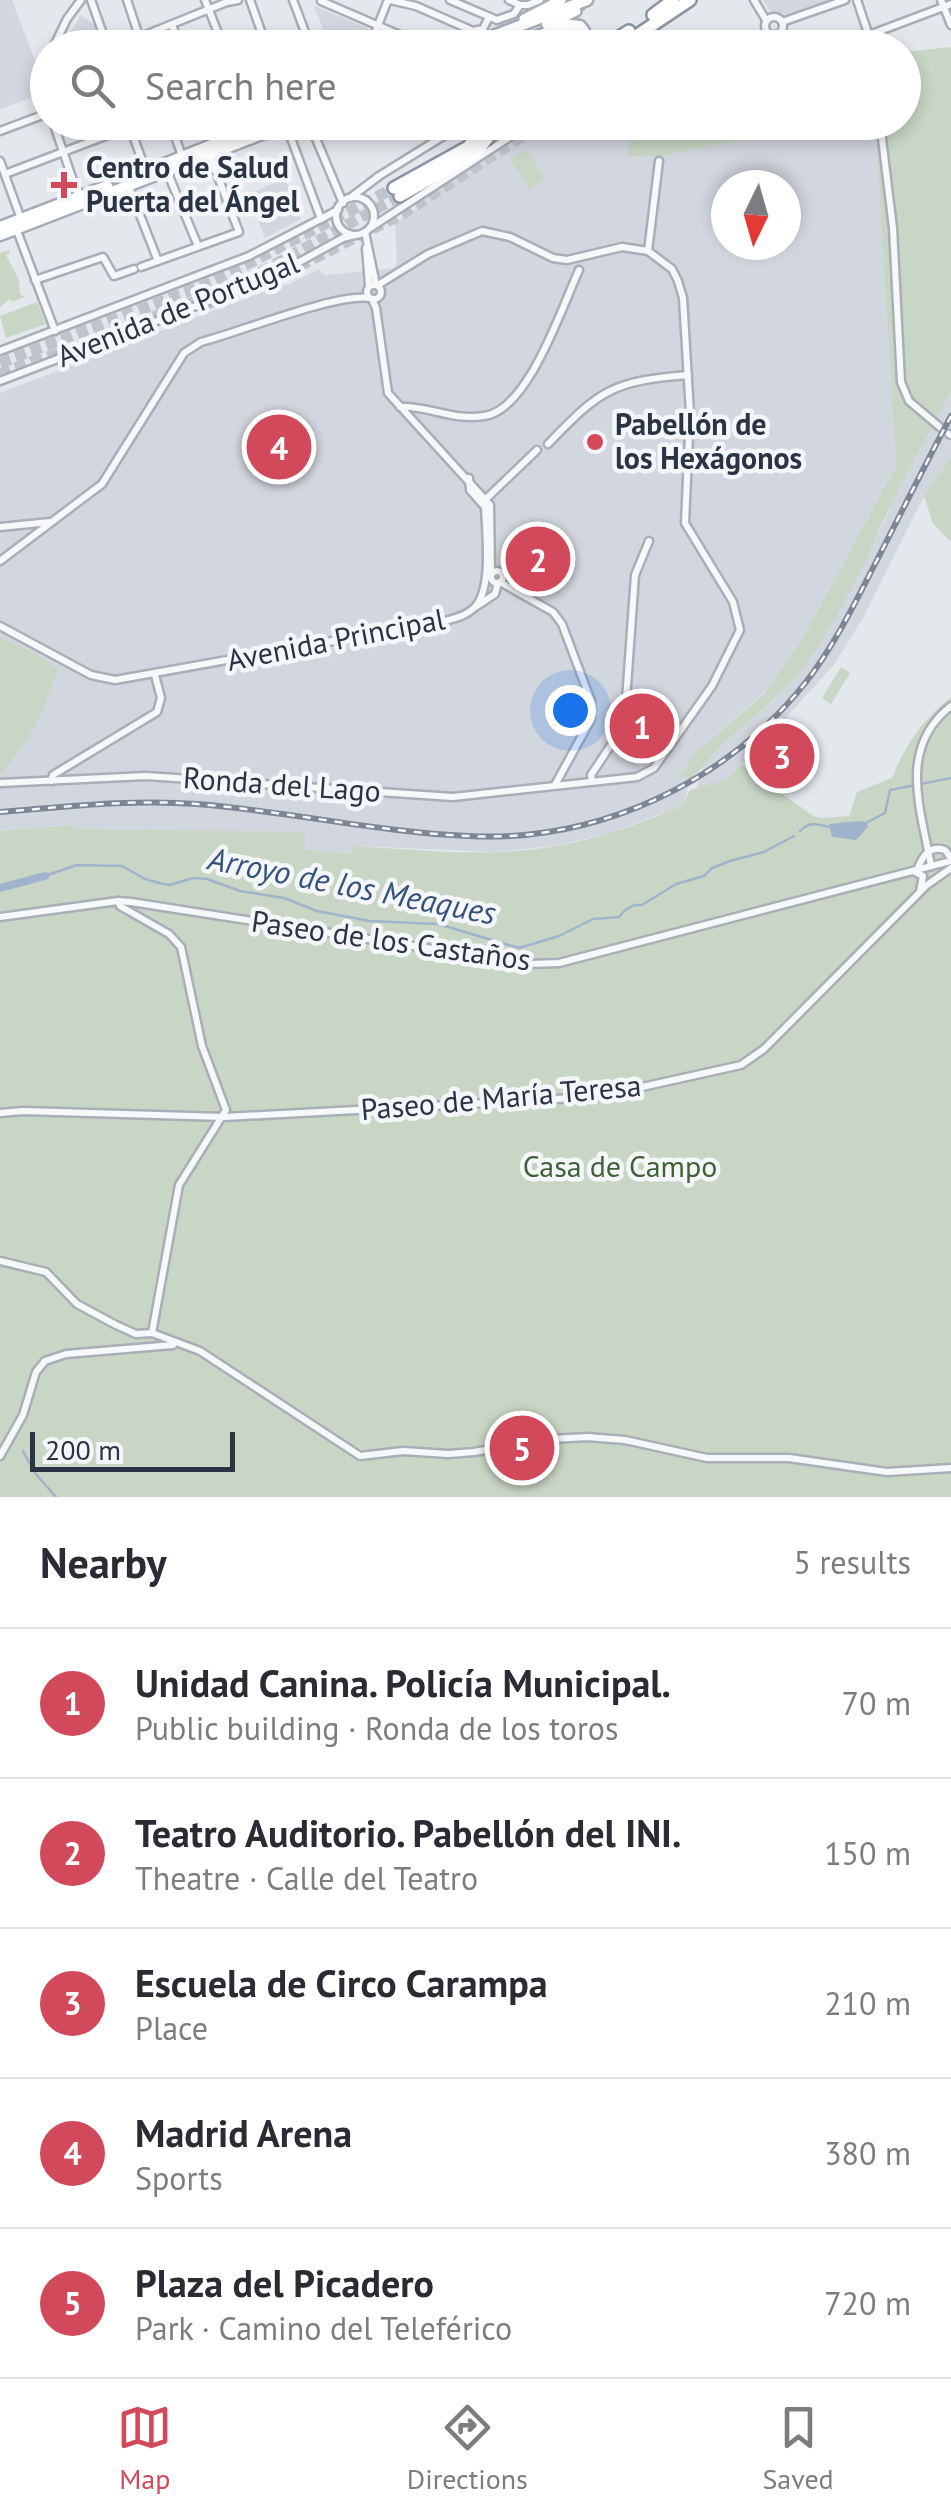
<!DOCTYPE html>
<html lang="en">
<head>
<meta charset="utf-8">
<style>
	body { margin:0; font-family:"PT Sans",sans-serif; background:#f2f2f3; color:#2b2b33 }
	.compass { position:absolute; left:711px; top:170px; width:90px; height:90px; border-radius:50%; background:#fff; box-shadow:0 5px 15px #0003; rotate:185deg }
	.scale { position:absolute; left:30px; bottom:25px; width:205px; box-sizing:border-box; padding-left:10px; border:5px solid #2b3445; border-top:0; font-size:28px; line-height:35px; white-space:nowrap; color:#2b3445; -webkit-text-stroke:8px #f4f6f9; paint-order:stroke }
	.you { position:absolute; left:570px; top:710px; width:35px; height:35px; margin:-25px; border:8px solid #fff; border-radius:50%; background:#1a73e8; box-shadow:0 0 0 15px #1a73e833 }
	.badge { display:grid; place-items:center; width:65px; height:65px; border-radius:50%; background:#d1495b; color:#fff; font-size:32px; font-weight:700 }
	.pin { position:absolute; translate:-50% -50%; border:5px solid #fff; box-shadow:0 2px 10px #0006 }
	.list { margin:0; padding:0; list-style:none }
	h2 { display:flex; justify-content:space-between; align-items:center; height:130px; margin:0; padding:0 40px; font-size:42px }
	h2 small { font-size:32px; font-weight:400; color:#7c7c81 }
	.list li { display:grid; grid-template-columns:65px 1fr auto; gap:30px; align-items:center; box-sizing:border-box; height:150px; padding:0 40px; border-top:2px solid #e1e1e2 }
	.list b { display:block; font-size:38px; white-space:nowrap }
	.list p { margin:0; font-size:32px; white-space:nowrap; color:#7c7c81 }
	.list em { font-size:32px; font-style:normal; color:#7c7c81 }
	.icon { flex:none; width:55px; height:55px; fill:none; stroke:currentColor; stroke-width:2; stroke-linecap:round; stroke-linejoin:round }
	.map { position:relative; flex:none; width:951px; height:1497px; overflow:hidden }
	.search { position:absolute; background:#fff; box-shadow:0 5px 15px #0003; left:30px; right:30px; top:30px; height:110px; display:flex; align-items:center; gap:25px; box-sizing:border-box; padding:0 35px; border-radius:55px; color:#7c7c81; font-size:38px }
	.sheet { height:880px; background:#fff }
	nav { display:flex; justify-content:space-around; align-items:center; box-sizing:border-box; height:140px; border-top:2px solid #e1e1e2; background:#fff; font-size:28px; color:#7c7c81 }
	nav a { display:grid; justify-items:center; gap:5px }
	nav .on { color:#d1495b }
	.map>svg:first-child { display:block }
	.built { fill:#d2d6de; fill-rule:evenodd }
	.green { fill:#c9d6c5 }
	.water { fill:#9fb4cc }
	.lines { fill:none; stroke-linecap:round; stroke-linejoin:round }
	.stream { stroke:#9fb4cc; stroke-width:2.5 }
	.canal { stroke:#9fb4cc; stroke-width:8 }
	.secondary-tunnel { stroke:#bfc3cb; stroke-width:9; stroke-dasharray:9 4.5; stroke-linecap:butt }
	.motorway-tunnel { stroke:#bfc3cb; stroke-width:11; stroke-dasharray:11 5.5; stroke-linecap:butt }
	.pedestrian-casing { stroke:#a9aeb7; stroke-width:10 }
	.minor-casing { stroke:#a9aeb7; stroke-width:11 }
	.secondary-casing { stroke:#a9aeb7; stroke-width:14 }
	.primary-casing { stroke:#a3abb8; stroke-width:15 }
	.motorway-casing { stroke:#8b94a3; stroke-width:16 }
	.pedestrian { stroke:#f7f8fa; stroke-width:5 }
	.minor { stroke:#f7f8fa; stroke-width:6 }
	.secondary { stroke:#fff; stroke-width:9 }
	.primary { stroke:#fff; stroke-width:10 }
	.motorway { stroke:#fff; stroke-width:11 }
	.rail-casing { stroke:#7d8696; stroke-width:6 }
	.rail { stroke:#f4f6f9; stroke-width:2.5; stroke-dasharray:8; stroke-linecap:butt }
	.poi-dot { fill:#d1495b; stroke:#f4f6f9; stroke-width:4 }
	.labels { text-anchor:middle; stroke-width:9; stroke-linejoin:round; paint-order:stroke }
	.poi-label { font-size:30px; font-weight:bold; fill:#2b3445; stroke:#f4f6f9; text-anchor:start }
	.street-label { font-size:30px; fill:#2b3445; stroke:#f4f6f9 }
	.park-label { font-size:30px; fill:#3f6138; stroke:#f4f6f9 }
	.water-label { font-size:32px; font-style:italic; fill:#34527a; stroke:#f4f6f9 }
</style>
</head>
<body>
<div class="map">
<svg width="951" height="1497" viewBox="0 0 951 1497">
	<rect width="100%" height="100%" fill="#e4e7ec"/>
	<g class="built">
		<polygon points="0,0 12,0 45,87 35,91 36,96 0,109"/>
		<polygon points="763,0 831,0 789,15 770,11"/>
		<polygon points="314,6 368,28 360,47 330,47"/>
		<polygon points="81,15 100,29 106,48 61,48"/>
		<path d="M543,123H594L630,129L629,157L659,156L791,131L875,129L876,134L896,466L803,638L768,689L695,753L681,776L690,778L683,806L609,833L555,846L495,852L355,846L353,854L303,849L304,832L72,829L71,825L0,831V393L283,284L288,285L319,269L325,275L394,268L397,263L395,223L427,202L425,197ZM726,185H786V245H726Z"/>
		<polygon points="285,179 301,219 265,238 248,194"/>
		<polygon points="951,392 951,432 947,438 951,443 951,457 924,496 863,618 833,666 788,715 783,727 742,765 724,781 700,790 697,786 706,759 774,700 820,643 884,522 905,472"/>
	</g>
	<g class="green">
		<path d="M951,47V392L937,416L944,424L938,432L931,429C886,503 859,589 809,660C784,693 752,719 721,746C709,756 703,771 690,778L680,776L695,753L765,693L803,638L896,466L876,134L874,129L791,131L659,156L628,157L630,129L647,130L649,135L722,123L904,122V52Z"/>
		<polygon points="526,149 545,179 529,189 510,159"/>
		<polygon points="9,250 10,253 6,255 19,280 20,294 25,297 12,302 10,299 0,307 0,253"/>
		<polygon points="37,302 46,324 6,338 0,316"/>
		<polygon points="951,457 951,542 933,524 924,496"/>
		<path d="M0,638L29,650L58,669C44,709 30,742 0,774Z"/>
		<polygon points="841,667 850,673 831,704 822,698"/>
		<path d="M951,697V1497H0V831L72,825L73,829L305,832L304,849L352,854L354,846C420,850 490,858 556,846C600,838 642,823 682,806L690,790L724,781L742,765L812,815L819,818L849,816L857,792L892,778C905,745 923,719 951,697Z"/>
	</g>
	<polygon class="water" points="858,821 866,822 868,827 856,840 832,837 829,824"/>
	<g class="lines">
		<g class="stream">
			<polyline points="866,823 885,813 890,790 951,778"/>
			<path d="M800,831C809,821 818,824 829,827"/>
			<polyline points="45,876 77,865 122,866 145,879 159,883 170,885 193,878 207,879 240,891 284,898 317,911 370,921 438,924 519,948 559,936 593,919 619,917 624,911 634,905 642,905 676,884 704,876 712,868 730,861 764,852 794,836"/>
			<polyline points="23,1451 35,1473 56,1497"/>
		</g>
		<polyline class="canal" points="0,888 45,876"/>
		<polyline class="secondary-tunnel" points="576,11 592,0"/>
		<g class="motorway-tunnel">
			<polyline points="207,304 270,281 404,213 545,122"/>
			<polyline points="107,334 217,293 259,273 400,196"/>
			<polyline points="32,362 113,335"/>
			<polyline points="0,363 213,282 394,188"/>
			<polyline points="0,374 38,359"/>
		</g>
		<g class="pedestrian-casing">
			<g id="pedestrian">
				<polyline points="379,122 383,131"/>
				<polyline points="431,122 436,135"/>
			</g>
		</g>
		<g class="minor-casing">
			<g id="minor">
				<polyline points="91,0 108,48"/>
				<polyline points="127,0 143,48"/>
				<polyline points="205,0 224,48"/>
				<polyline points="250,0 267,48"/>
				<polyline points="293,0 311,48"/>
				<polyline points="390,0 416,6 473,31 483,29 489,17"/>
				<polyline points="450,0 497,20 514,14 520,5 528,5 540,0"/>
				<polyline points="509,0 520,5"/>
				<polyline points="754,0 766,20"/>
				<polyline points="857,0 873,48"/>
				<polyline points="941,0 951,25"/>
				<polyline points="321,1 430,48"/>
				<circle cx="774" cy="26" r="9"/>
				<polyline points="782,22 845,0"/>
				<polyline points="172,25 181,48"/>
				<polyline points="869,35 951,4"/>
				<polyline points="140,37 227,2 238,0"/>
				<polyline points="53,48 67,19 81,0"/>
				<polyline points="369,48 388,0"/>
				<polyline points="53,122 79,198"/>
				<polyline points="128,122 146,171"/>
				<polyline points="170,122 182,156"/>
				<polyline points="210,122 217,143"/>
				<polyline points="285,122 321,219"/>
				<polyline points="309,122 343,203"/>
				<polyline points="880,122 893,228 901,382 909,401 941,428"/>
				<polyline points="0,131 48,113"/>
				<polyline points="0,161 21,219 16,228 55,331"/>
				<polyline points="166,169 198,246"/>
				<polyline points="5,174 129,127"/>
				<polyline points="129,187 158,261"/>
				<circle cx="355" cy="216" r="19"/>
				<polyline points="350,198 379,176 466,122"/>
				<polyline points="370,228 533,122"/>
				<polyline points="365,232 376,285"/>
				<polyline points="366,248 369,285"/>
				<polyline points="648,251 659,161"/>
				<polyline points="141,267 239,232 209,153"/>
				<polyline points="35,280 103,257 114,276 134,269"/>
				<circle cx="374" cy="292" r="7"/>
				<polyline points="372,299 376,308 388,393 490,505 491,574"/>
				<polyline points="0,351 249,256 338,210"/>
				<polyline points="0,381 248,286 292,266 343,238 355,235"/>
				<path d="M400,407C428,405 450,421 484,416C528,411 562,307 579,270"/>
				<polyline points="949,434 951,435"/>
				<path d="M548,444C600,390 612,381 688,375"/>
				<polyline points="487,498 537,450"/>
				<polyline points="0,527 50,522"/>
				<path d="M0,561L102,484L184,353L201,342C240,332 336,293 370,298"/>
				<circle cx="497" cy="577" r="6"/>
				<polyline points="500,582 553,612 562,624 591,701 591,719 555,785"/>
				<polyline points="477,606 495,594 498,583"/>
				<path d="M0,626L91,675L115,680L445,621C455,618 466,616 474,608C493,590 486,533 485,507L470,490L469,478"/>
				<polyline points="51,781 53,775 157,712 161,698 155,675"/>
				<polyline points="592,781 591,775 613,742 625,714 635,575 649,541"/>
				<polyline points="0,783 146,776 453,797 637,777 654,768 712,686 740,630 733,602 685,523 690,413 683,298 678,281 672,269 648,251 622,247 567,260 553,258 510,237 482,231 428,254 378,285"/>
				<path d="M931,866C921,809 897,748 951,706"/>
				<path d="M918,868C923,855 930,845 945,850L951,858"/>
				<polyline points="913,871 923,876 920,891"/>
				<polyline points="118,901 120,906 169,934 181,947 202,1046 226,1110 179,1185 152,1333"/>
				<polyline points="0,917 118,901 131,902 529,964 559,963 951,861"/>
				<polyline points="0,1113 23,1111 224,1117 545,1100 606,1095 741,1065 764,1049 927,885 951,868"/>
				<polyline points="0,1261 46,1272 77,1304 116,1325 136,1334 152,1333 200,1351 360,1456 403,1451 448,1454 474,1452 551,1439 587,1437 625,1440 707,1458 789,1458 887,1472 951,1468"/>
				<polyline points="0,1456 23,1415 36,1372 45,1361 66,1354 173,1345"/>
			</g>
		</g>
		<g class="secondary-casing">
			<g id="secondary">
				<polyline points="566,16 576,11"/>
				<polyline points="524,19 561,0"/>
			</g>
		</g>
		<g class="primary-casing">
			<g id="primary">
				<polyline points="547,24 566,16"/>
				<polyline points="462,48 587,0"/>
				<polyline points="485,48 508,39"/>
				<polyline points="502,48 570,25 580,26 584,31 581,48"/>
				<polyline points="127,179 269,122"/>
				<polyline points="0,227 107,186"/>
				<polyline points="0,235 293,122"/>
			</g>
		</g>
		<g class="motorway-casing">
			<g id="motorway">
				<polyline points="653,15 673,0"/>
				<polyline points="602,48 629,31"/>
				<polyline points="618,48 690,0"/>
				<polyline points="394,188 468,147 490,122"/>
				<polyline points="400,196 476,153 500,122"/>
			</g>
		</g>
		<use href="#pedestrian" class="pedestrian"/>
		<use href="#minor" class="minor"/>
		<use href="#secondary" class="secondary"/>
		<use href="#primary" class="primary"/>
		<use href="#motorway" class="motorway"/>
		<g class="rail-casing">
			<path id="rail" d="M0,812C65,807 131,799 197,804C287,811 377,832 468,836C597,843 726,783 806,682C834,646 854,605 875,564C900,515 925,465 951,416"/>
		</g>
		<use href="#rail" class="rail"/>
	</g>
	<g class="poi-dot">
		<path d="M59 170h10v10h10v10h-10v10h-10v-10h-10v-10h10z"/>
		<circle cx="595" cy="442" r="10"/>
	</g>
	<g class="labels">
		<g class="poi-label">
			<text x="86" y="178">Centro de Salud<tspan x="86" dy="34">Puerta del Ángel</tspan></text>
			<text x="615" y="435">Pabellón de<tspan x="615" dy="34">los Hexágonos</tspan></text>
		</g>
		<g class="street-label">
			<text transform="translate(178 310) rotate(-22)" y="10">Avenida de Portugal</text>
			<text transform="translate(336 640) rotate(-11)" y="10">Avenida Principal</text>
			<text transform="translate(282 785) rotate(4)" y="10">Ronda del Lago</text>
			<text transform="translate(391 941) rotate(8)" y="10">Paseo de los Castaños</text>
			<text transform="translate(501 1098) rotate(-5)" y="10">Paseo de María Teresa</text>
		</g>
		<g class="park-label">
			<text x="620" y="1177">Casa de Campo</text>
		</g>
		<g class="water-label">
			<text transform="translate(352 886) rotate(11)" y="11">Arroyo de los Meaques</text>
		</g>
	</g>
</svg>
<svg class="compass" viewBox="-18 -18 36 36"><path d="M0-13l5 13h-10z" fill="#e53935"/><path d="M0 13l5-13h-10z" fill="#7c7c81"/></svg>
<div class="scale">200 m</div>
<div class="you"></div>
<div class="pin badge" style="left:642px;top:726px">1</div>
<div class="pin badge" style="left:538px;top:559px">2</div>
<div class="pin badge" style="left:782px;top:756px">3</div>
<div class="pin badge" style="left:279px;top:447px">4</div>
<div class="pin badge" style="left:522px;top:1448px">5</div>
<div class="search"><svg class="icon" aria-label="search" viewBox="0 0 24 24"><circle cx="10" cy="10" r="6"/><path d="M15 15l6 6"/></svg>Search here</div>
</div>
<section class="sheet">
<h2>Nearby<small>5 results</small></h2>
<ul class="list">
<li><span class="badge">1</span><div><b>Unidad Canina. Policía Municipal.</b><p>Public building · Ronda de los toros</p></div><em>70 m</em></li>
<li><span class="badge">2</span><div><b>Teatro Auditorio. Pabellón del INI.</b><p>Theatre · Calle del Teatro</p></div><em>150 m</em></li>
<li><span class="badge">3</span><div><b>Escuela de Circo Carampa</b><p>Place</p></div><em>210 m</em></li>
<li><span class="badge">4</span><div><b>Madrid Arena</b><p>Sports</p></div><em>380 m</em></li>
<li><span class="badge">5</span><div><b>Plaza del Picadero</b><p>Park · Camino del Teleférico</p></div><em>720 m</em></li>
</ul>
</section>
<nav>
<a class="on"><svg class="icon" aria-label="map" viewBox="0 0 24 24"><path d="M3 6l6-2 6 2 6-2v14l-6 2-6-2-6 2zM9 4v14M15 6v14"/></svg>Map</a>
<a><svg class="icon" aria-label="directions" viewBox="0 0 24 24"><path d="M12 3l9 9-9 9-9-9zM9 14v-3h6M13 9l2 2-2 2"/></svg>Directions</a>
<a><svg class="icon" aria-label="saved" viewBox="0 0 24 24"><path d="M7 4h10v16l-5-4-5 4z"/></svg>Saved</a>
</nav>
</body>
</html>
